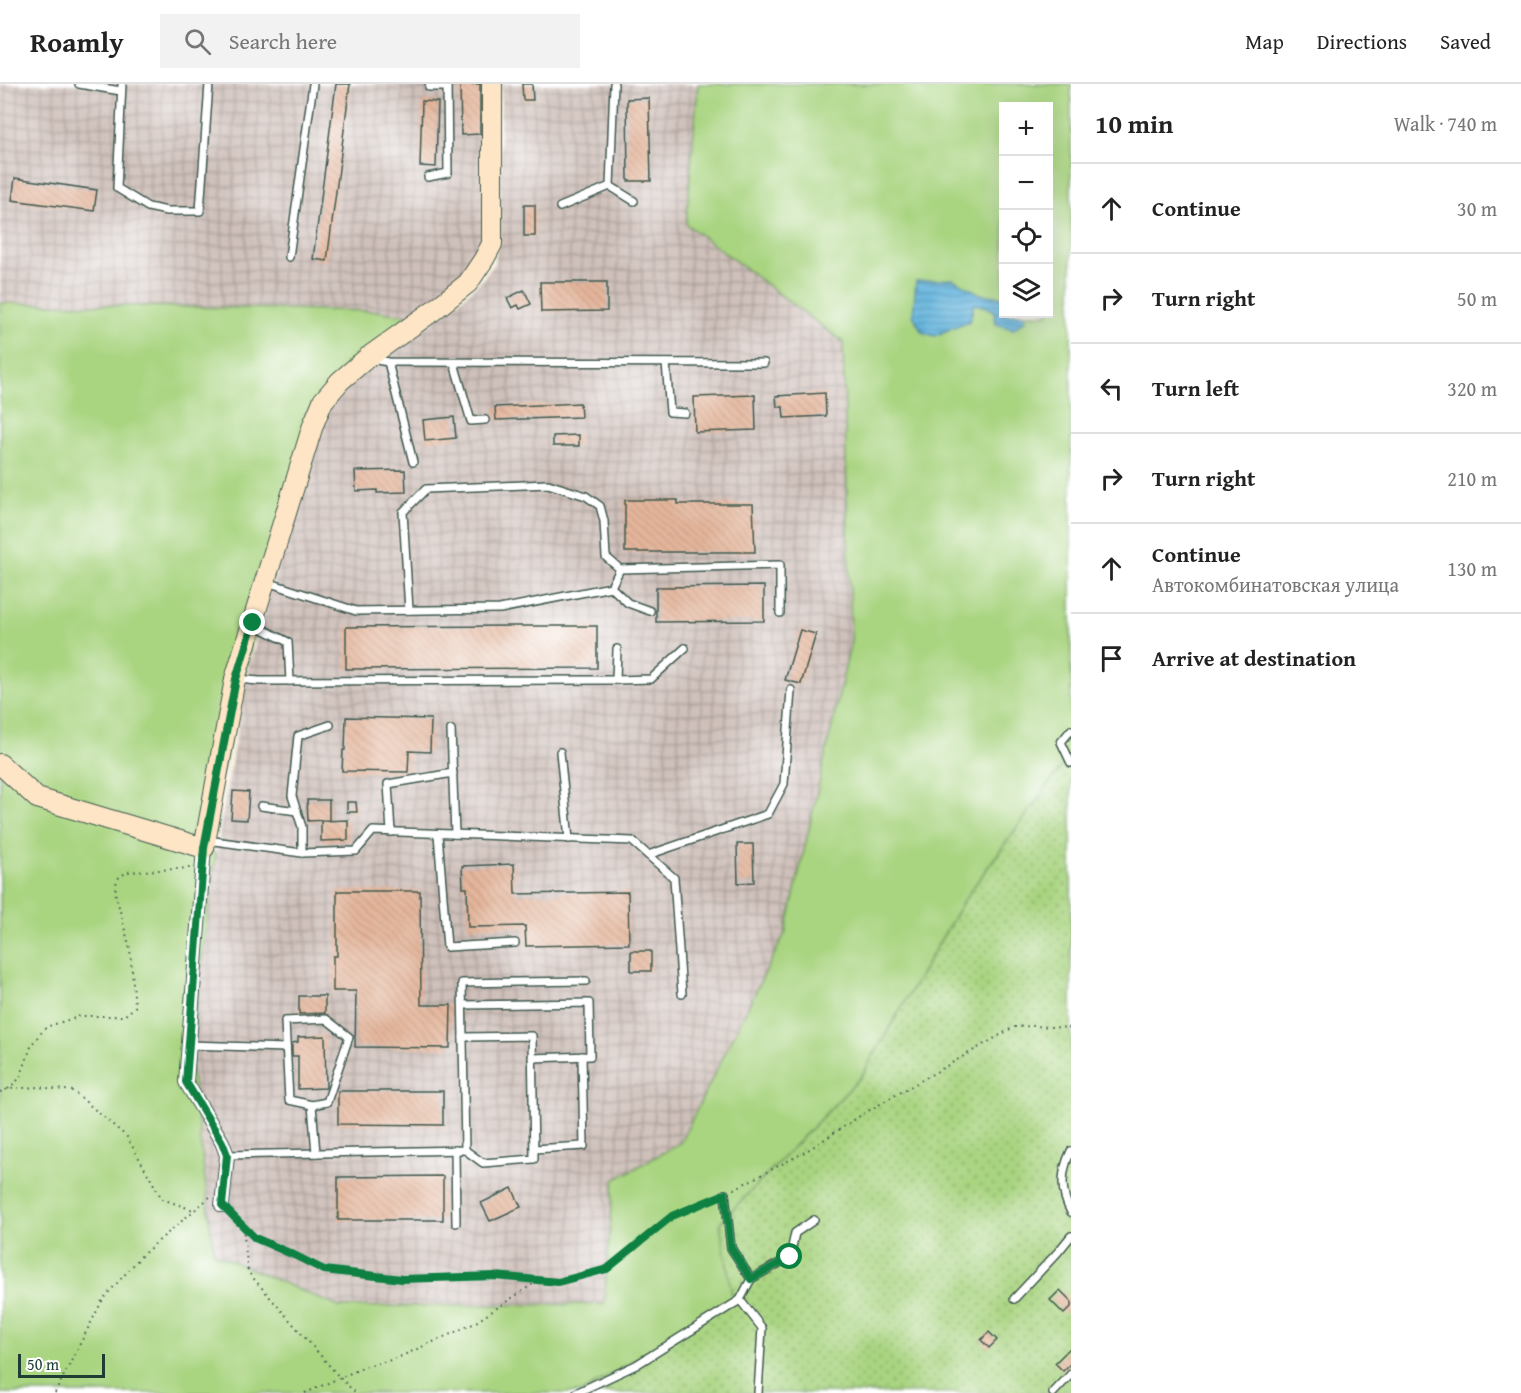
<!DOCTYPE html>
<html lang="en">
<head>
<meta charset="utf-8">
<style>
	body { margin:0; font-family:"Gentium Book Plus",serif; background:#f2f2f2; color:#222 }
	.controls { position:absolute; right:18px; top:18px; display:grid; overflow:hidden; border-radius:0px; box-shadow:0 6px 24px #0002 }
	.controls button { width:54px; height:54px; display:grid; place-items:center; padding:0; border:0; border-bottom:2px solid #e0e0e0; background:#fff; color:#222; font:30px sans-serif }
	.scale { position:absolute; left:18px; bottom:15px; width:87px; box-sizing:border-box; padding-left:6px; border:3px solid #1f3d34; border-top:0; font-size:16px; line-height:21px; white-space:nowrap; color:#1f3d34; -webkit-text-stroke:4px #fff; paint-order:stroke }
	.stop { position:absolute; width:18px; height:18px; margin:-14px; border:4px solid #0b8043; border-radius:50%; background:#fff }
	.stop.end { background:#0b8043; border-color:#fff; box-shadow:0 2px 6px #0008 }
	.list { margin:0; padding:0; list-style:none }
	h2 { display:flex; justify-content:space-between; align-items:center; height:78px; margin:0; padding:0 24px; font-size:26px }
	h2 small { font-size:20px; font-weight:400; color:#767676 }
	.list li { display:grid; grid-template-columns:39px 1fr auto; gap:18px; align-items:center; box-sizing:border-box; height:90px; padding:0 24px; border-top:2px solid #e0e0e0 }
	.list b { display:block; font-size:22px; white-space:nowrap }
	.list p { margin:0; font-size:20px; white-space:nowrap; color:#767676 }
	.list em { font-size:20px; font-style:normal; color:#767676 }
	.icon { flex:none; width:33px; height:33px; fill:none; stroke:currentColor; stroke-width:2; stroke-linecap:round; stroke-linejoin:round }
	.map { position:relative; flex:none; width:1071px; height:1309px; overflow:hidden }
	header { display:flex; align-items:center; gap:36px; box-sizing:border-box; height:84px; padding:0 30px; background:#fff; border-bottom:2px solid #e0e0e0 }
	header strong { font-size:28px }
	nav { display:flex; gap:33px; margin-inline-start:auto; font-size:21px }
	.search { width:420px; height:54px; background:#f2f2f2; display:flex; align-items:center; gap:15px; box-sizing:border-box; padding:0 21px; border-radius:0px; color:#767676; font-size:22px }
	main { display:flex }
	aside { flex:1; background:#fff }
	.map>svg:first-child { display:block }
	.industrial { fill:url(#industrial-grid) }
	.grass { fill:#a9d480; stroke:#64885a; stroke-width:1.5; fill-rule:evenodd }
	.garden { fill:url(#garden-dots); stroke:#64885a; stroke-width:1.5 }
	.water { fill:url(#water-rules); stroke:#407888; stroke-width:1.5 }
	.building { fill:url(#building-back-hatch) }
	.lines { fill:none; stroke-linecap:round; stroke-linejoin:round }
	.lane-casing { stroke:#3f584e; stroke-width:10 }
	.street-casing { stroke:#3f584e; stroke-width:16 }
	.secondary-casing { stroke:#3f584e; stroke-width:22 }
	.path { stroke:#3f584e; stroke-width:2; stroke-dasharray:1.5 4.5; stroke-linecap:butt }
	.lane { stroke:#fff; stroke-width:7 }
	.street { stroke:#fff; stroke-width:14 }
	.secondary { stroke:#fde5c5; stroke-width:20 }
	.route { stroke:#0b8043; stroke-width:8 }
</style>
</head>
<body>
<header>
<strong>Roamly</strong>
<div class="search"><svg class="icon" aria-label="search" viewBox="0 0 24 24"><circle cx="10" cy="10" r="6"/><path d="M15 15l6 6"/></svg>Search here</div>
<nav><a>Map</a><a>Directions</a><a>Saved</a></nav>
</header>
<main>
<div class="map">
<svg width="1071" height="1309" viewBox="0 0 1071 1309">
	<defs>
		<pattern id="industrial-grid" width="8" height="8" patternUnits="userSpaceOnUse" patternTransform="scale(1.5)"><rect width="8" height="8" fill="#cfc0ba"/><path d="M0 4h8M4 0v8" fill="none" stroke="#a79d98"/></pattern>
		<pattern id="garden-dots" width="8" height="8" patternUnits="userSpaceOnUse" patternTransform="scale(1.5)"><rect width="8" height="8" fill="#a9d480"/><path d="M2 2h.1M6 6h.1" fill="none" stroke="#89ad6a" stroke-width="1.8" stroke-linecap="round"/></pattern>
		<pattern id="water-rules" width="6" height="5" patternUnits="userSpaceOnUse" patternTransform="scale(1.5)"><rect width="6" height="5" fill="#61b2dc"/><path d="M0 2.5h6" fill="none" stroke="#4f92b3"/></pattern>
		<pattern id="building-back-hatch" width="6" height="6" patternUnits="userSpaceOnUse" patternTransform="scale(1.5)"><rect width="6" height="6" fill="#e5b69b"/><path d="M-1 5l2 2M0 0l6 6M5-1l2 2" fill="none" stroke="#c49d86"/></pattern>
	</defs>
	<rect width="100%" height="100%" fill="#fff"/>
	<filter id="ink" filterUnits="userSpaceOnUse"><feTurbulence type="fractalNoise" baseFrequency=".0167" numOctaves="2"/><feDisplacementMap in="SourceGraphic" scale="12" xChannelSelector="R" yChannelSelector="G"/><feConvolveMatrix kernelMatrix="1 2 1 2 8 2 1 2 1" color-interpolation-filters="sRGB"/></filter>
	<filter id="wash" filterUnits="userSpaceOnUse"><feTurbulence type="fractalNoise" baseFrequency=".008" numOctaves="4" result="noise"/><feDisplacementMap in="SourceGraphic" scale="24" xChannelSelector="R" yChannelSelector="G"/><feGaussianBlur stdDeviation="1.35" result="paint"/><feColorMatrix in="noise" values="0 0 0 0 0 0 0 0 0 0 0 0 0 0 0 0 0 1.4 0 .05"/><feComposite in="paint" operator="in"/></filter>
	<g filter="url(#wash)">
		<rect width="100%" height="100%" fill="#f6f0df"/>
		<g class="industrial">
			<polygon points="0,0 485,0 485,137 481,161 472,182 449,205 410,232 377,227 0,219"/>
			<polygon points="501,0 698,0 687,140 843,258 851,557 786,847 680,1059 614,1096 604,1221 339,1223 214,1169 191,982 197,915 216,769 247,589 309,374 328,324 360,291 462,215 482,196 494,181 499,159"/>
		</g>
		<path class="grass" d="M698,0H1071V670L964,816L861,993L720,1139L733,1217L581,1309H0V219L377,227L410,232L323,317L266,498L204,764L216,769L197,915L191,982L214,1169L339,1223L604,1220L614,1096L680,1059L786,847L851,557L843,258L686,140ZM1004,22H1048V230H1004Z"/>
		<polygon class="garden" points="1071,670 1071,1309 581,1309 733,1217 720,1139 861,993 964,816"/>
		<polygon class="water" points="953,195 980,210 1003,213 1004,230 1024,230 1026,236 1013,245 996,240 994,227 987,223 974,220 970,237 954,243 935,252 922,248 913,231 916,197"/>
		<g id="blocks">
			<g class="building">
				<polygon points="336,0 350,0 327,177 313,175"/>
				<polygon points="460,0 480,0 480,50 461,51"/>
				<polygon points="522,0 532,0 533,16 523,16"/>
				<polygon points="649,14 651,97 628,97 627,15"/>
				<polygon points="422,17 438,18 436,83 420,82"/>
				<polygon points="15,94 97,106 94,127 12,116"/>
				<rect x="524" y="121" width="11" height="31"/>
				<polygon points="540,198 607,198 607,227 541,228"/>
				<polygon points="524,206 531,220 520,225 518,221 512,224 507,214"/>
				<polygon points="825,309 826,332 784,334 783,323 777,323 776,312"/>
				<polygon points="755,311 756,346 695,348 694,313"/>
				<polygon points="580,319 581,333 496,336 495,323"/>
				<polygon points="454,333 456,354 425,357 423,336"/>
				<polygon points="579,351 579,362 553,362 553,352"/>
				<polygon points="405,386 406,408 377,409 377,406 356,407 355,387"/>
				<polygon points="625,416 678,416 678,420 753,420 755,468 625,468"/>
				<polygon points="764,502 764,537 656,538 656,503"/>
				<polygon points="513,542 597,542 597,584 346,585 346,543"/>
				<polygon points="800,546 816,550 801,600 785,596"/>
				<polygon points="346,633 431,635 430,668 409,667 408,688 342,687 343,666 345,666"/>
				<polygon points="233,707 249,708 247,736 231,735"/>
				<polygon points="307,716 329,716 329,736 308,737"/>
				<polygon points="347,718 356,718 357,728 347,728"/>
				<polygon points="348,736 348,756 321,757 321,737"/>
				<polygon points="737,760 753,760 754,798 738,799"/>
				<polygon points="514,780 515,810 628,808 629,860 526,862 525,842 468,843 467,804 463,804 462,782"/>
				<polygon points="337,807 420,807 421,921 451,921 450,964 355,963 356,907 333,907 333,872 337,872"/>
				<rect x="631" y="867" width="20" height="20"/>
				<polygon points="299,912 325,912 325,929 299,930"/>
				<polygon points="325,952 326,1004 298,1005 298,972 292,972 292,959 298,958 298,953"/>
				<polygon points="338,1007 443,1007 443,1041 338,1040"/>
				<polygon points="443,1092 443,1136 338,1136 338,1093"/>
				<polygon points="512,1104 521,1123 490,1137 481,1119"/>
				<polygon points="1060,1206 1071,1217 1071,1223 1064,1230 1050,1216"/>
				<polygon points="989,1248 997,1256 989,1264 981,1256"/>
				<polygon points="1071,1263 1071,1279 1063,1287 1055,1279"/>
			</g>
		</g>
	</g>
	<g filter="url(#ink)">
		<use href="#blocks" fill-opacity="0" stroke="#3f584e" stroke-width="1.5"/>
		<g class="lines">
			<g class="lane-casing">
				<g id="lane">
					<polyline points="79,0 121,7"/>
					<polyline points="122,0 117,104 148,123 167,127 200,127 209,0"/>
					<polyline points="429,3 447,3"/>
					<polyline points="428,93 448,89 447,0"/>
					<polyline points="610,102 634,117"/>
					<polyline points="560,123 610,102 614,0"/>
					<polyline points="289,173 313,0"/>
					<polyline points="371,275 388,278 764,279"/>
					<polyline points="388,278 413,378"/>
					<polyline points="454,279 471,337 485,336"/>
					<polyline points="666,279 670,328 685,329"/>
					<polyline points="267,498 356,527 500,525 611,503 620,485 780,481 780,529"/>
					<polyline points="611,503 628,519 650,527"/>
					<polyline points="409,526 403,428 426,405 548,400 586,412 600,422 604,437 606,473 620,485"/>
					<polyline points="255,541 288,558 290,597"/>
					<polyline points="617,565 616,596 651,595 685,564"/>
					<polyline points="237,595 259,597 616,596"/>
					<polyline points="451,646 455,750"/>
					<polyline points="1071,646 1061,658 1071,679"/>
					<polyline points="560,668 569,755"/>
					<polyline points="261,722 297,727"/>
					<polyline points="391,748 388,700 453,689"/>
					<polyline points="438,750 447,863 515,859"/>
					<polyline points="207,756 302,769 356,767 373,747 632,757 674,794 682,910"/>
					<polyline points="302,769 302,743 292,712 298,652 330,641"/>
					<polyline points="648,771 768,730 784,700 791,606"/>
					<polyline points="463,921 589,919 590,972 532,974"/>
					<polygon points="326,935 349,953 327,1018 312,1021 289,1016 285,937"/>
					<polyline points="463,953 532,952 534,1075 483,1079 465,1066"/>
					<polyline points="188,961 286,964"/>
					<polyline points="312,1021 316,1069"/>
					<polyline points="534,1065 584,1062 582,972"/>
					<polyline points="455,1066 456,1139"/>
					<path d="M1071,1067C1061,1087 1060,1108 1071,1128"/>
					<polyline points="227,1071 465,1066 462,899 586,897"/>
					<polyline points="725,1110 731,1164 751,1195"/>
					<polyline points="1014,1215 1058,1168 1071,1152"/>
					<polyline points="740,1216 762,1244 758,1309"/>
					<polyline points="576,1309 636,1281 740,1216 751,1195 790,1173 795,1149 814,1136"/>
					<polyline points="1053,1309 1071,1290"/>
				</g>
			</g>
			<g class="street-casing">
				<polyline id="street" points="204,764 186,998 222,1058 227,1071 222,1121"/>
			</g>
			<g class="secondary-casing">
				<polyline id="secondary" points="0,680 37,714 204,764 235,595 313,341 323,317 340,297 367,274 434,226 468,199 484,175 492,160 492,0"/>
			</g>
			<g class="path">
				<polyline points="8,1005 20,994 32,960 46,943 80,932 124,932 135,923 130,865 115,808 117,795 127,788 190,784"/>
				<polyline points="0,1008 8,1005 38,1003 73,1007 127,1053 162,1115 193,1126"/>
				<polyline points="734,1105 805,1068 863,1030 1014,943 1033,942 1071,944"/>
				<polyline points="232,1130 255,1154 294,1171 324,1186 402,1195 495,1192 558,1198 607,1185 672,1132 718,1113"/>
				<polyline points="243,1143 248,1188 340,1294 356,1309"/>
				<polyline points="55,1309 103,1215 142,1171 211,1112"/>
				<polyline points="305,1309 367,1282 395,1275 473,1240 539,1196"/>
			</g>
			<use href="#lane" class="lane"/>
			<use href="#street" class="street"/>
			<use href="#secondary" class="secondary"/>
		</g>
	</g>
	<g class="lines" filter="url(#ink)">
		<polyline class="route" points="253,539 236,595 204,764 186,998 222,1058 227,1071 222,1121 255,1154 294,1171 324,1186 402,1195 495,1192 558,1198 607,1185 672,1132 725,1110 731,1164 751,1195 790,1173"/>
	</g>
</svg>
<div class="controls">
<button>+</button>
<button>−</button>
<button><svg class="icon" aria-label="locate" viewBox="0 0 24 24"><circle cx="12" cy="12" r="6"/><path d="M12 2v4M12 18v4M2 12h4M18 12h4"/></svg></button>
<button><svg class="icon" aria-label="layers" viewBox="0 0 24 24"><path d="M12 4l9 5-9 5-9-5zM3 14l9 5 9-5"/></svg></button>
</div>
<div class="scale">50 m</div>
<div class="stop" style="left:790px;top:1173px"></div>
<div class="stop end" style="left:253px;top:539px"></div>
</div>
<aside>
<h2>10 min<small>Walk · 740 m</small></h2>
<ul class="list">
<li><svg class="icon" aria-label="ahead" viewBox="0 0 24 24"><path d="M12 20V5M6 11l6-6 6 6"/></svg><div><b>Continue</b></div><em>30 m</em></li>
<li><svg class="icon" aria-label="right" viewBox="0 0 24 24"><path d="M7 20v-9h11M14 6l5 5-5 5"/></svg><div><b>Turn right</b></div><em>50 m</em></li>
<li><svg class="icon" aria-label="left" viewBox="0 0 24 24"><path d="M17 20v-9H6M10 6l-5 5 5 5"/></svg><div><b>Turn left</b></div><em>320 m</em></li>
<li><svg class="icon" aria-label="right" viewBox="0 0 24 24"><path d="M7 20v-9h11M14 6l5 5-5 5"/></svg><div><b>Turn right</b></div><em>210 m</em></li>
<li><svg class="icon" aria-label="ahead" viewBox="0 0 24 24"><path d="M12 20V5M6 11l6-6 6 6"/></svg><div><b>Continue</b><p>Автокомбинатовская улица</p></div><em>130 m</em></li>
<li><svg class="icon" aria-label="arrive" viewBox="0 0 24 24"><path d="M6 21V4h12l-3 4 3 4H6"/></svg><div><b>Arrive at destination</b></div></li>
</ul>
</aside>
</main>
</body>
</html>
